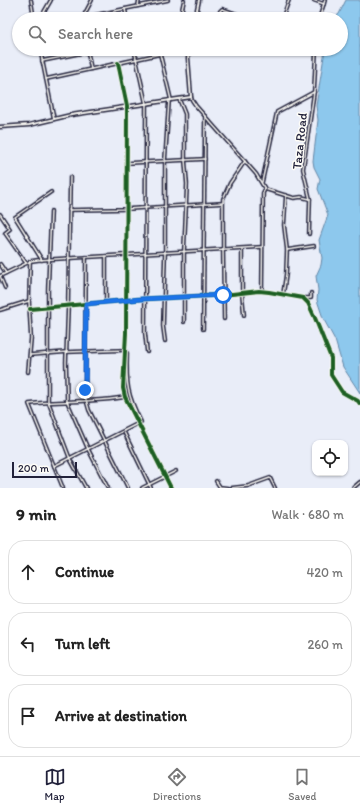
<!DOCTYPE html>
<html lang="en">
<head>
<meta charset="utf-8">
<style>
	body { margin:0; font-family:Itim,sans-serif; background:#f6f6f6; color:#222 }
	.controls { position:absolute; right:12px; bottom:12px; display:grid; overflow:hidden; border-radius:8px; box-shadow:0 1px 3px #0004 }
	.controls button { width:36px; height:36px; display:grid; place-items:center; padding:0; border:0; border-bottom:1px solid #e0e0e0; background:#fff; color:#222; font:20px sans-serif }
	.scale { position:absolute; left:12px; bottom:10px; width:65px; box-sizing:border-box; padding-left:4px; border:2px solid #22223b; border-top:0; font-size:11px; line-height:14px; white-space:nowrap; color:#22223b; -webkit-text-stroke:3px #fdfcf7; paint-order:stroke }
	.stop { position:absolute; width:12px; height:12px; margin:-9px; border:3px solid #1a73e8; border-radius:50%; background:#fff }
	.stop.end { background:#1a73e8; border-color:#fff; box-shadow:0 1px 4px #0008 }
	.list { margin:0; padding:0; list-style:none }
	h2 { display:flex; justify-content:space-between; align-items:center; height:52px; margin:0; padding:0 16px; font-size:17px }
	h2 small { font-size:13px; font-weight:400; color:#767676 }
	.list li { display:grid; grid-template-columns:26px 1fr auto; gap:12px; align-items:center; box-sizing:border-box; height:64px; margin:0 8px 8px; padding:0 8px; border:1px solid #e0e0e0; border-radius:16px }
	.list b { display:block; font-size:15px; white-space:nowrap }
	.list em { font-size:13px; font-style:normal; color:#767676 }
	.icon { flex:none; width:22px; height:22px; fill:none; stroke:currentColor; stroke-width:2; stroke-linecap:round; stroke-linejoin:round }
	.map { position:relative; flex:none; width:360px; height:488px; overflow:hidden }
	.search { position:absolute; background:#fff; box-shadow:0 1px 3px #0004; left:12px; right:12px; top:12px; height:44px; display:flex; align-items:center; gap:10px; box-sizing:border-box; padding:0 14px; border-radius:22px; color:#767676; font-size:15px }
	.sheet { height:268px; background:#fff }
	nav { display:flex; justify-content:space-around; align-items:center; box-sizing:border-box; height:56px; border-top:1px solid #e0e0e0; background:#fff; font-size:11px; color:#767676 }
	nav a { display:grid; justify-items:center; gap:2px }
	nav .on { color:#22223b }
	.map>svg:first-child { display:block }
	.water { fill:#8dc8ed; stroke:#6286a6 }
	.lines { fill:none; stroke-linecap:round; stroke-linejoin:round }
	.minor-casing { stroke:#22223b; stroke-width:4.5 }
	.tertiary-casing { stroke:#22223b; stroke-width:5 }
	.minor { stroke:#fdfcf7; stroke-width:1.5 }
	.tertiary { stroke:#fdfcf7; stroke-width:2 }
	.cycleway-casing { stroke:#fdfcf7; stroke-width:6 }
	.cycleway { stroke:#1b5e20; stroke-width:4 }
	.route { stroke:#1a73e8; stroke-width:5 }
	.labels { text-anchor:middle; stroke-width:3; stroke-linejoin:round; paint-order:stroke }
	.street-label { font-size:13px; fill:#22223b; stroke:#fdfcf7 }
</style>
</head>
<body>
<div class="map">
<svg width="360" height="488" viewBox="0 0 360 488">
	<rect width="100%" height="100%" fill="#e9edf8"/>
	<filter id="ink" filterUnits="userSpaceOnUse"><feTurbulence type="fractalNoise" baseFrequency=".025" numOctaves="2"/><feDisplacementMap in="SourceGraphic" scale="8" xChannelSelector="R" yChannelSelector="G"/><feConvolveMatrix kernelMatrix="1 2 1 2 8 2 1 2 1" color-interpolation-filters="sRGB"/></filter>
	<g filter="url(#ink)">
		<polygon class="water" points="346,0 360,0 360,393 343,367 335,340 323,318 317,300 318,290 316,276 321,265 322,258 319,240 328,215 318,189 320,179 314,167 313,161 318,120 316,106 325,50 341,49 341,19 333,19 339,14"/>
		<g class="lines">
			<g class="minor-casing">
				<g id="minor">
					<polyline points="31,0 34,19"/>
					<polyline points="313,0 324,4"/>
					<polyline points="138,6 139,0"/>
					<polyline points="125,9 127,19"/>
					<polyline points="40,19 51,0"/>
					<polyline points="76,19 168,0"/>
					<polyline points="82,19 92,0"/>
					<polyline points="168,19 181,16"/>
					<polyline points="180,19 184,0"/>
					<polyline points="218,19 220,11 222,9 252,19"/>
					<polyline points="282,19 289,0"/>
					<polyline points="319,19 325,0"/>
					<polyline points="40,49 54,119"/>
					<polyline points="87,49 91,69"/>
					<polyline points="134,49 146,104 145,333 147,352"/>
					<polyline points="253,49 275,51 278,49"/>
					<polyline points="42,61 101,49"/>
					<polyline points="118,63 127,106 126,333 123,388 125,397 171,488"/>
					<polyline points="46,79 160,54 171,100"/>
					<polyline points="191,97 192,100 196,106 256,174 265,189 263,193 262,291"/>
					<polyline points="179,99 185,114 185,160 187,184 184,251 184,322"/>
					<polyline points="127,163 205,159"/>
					<polyline points="70,177 68,306 66,362 67,401 88,449 108,488"/>
					<polyline points="262,182 277,112 314,92"/>
					<polyline points="265,189 294,198 301,197 310,199"/>
					<polyline points="69,210 127,209 223,203"/>
					<polyline points="51,211 48,290 48,401 70,459 86,488"/>
					<polyline points="0,214 10,229 5,233 26,263"/>
					<polyline points="309,234 310,199 303,169 314,92 316,49"/>
					<polyline points="242,249 242,293"/>
					<polyline points="287,250 314,246"/>
					<polyline points="106,256 106,302"/>
					<polyline points="86,257 85,396 89,410 128,488"/>
					<polyline points="42,260 15,217 51,192"/>
					<polyline points="0,264 6,273"/>
					<polyline points="0,276 31,261 38,260 262,247"/>
					<polyline points="0,276 5,288"/>
					<polyline points="242,293 244,315"/>
					<polyline points="283,295 286,274 287,250 284,225 286,195"/>
					<polyline points="303,298 311,298 311,293"/>
					<polyline points="30,309 141,299 223,295 259,291 269,292 303,298 308,303 315,318 331,358 331,375 342,392 358,401 360,404"/>
					<polyline points="0,310 29,301"/>
					<polyline points="224,319 223,250 223,199 230,183 245,161"/>
					<polyline points="203,329 205,116"/>
					<polyline points="165,341 163,326 165,253 165,161 169,100"/>
					<polyline points="30,355 67,352 126,350"/>
					<polyline points="28,372 31,338 29,301 30,262"/>
					<polyline points="124,432 151,488"/>
					<path d="M54,466L141,422C127,395 126,384 127,353H125"/>
					<polyline points="216,481 220,487 228,488"/>
					<path d="M63,488L29,404C61,400 94,403 125,397"/>
					<polyline points="142,488 176,471"/>
					<polyline points="231,488 248,486 270,478 275,488"/>
					<polyline points="353,488 360,482"/>
				</g>
			</g>
			<g class="tertiary-casing">
				<g id="tertiary">
					<polyline points="195,19 199,0"/>
					<polyline points="0,127 29,125 71,115 191,97 188,58 190,49"/>
				</g>
			</g>
			<use href="#minor" class="minor"/>
			<use href="#tertiary" class="tertiary"/>
			<g class="cycleway-casing">
				<g id="cycleway">
					<polyline points="118,63 127,106 126,333 123,388 125,397 171,488"/>
					<polyline points="30,309 141,299 223,295 259,291 269,292 303,298 308,303 315,318 331,358 331,375 342,392 358,401 360,404"/>
				</g>
			</g>
			<use href="#cycleway" class="cycleway"/>
		</g>
	</g>
	<g class="lines" filter="url(#ink)">
		<polyline class="route" points="85,390 86,304 141,299 223,295"/>
	</g>
	<g class="labels">
		<g class="street-label">
			<text transform="translate(299 141) rotate(-84)" y="5">Taza Road</text>
		</g>
	</g>
</svg>
<div class="controls">
<button><svg class="icon" aria-label="locate" viewBox="0 0 24 24"><circle cx="12" cy="12" r="6"/><path d="M12 2v4M12 18v4M2 12h4M18 12h4"/></svg></button>
</div>
<div class="scale">200 m</div>
<div class="stop" style="left:223px;top:295px"></div>
<div class="stop end" style="left:85px;top:390px"></div>
<div class="search"><svg class="icon" aria-label="search" viewBox="0 0 24 24"><circle cx="10" cy="10" r="6"/><path d="M15 15l6 6"/></svg>Search here</div>
</div>
<section class="sheet">
<h2>9 min<small>Walk · 680 m</small></h2>
<ul class="list">
<li><svg class="icon" aria-label="ahead" viewBox="0 0 24 24"><path d="M12 20V5M6 11l6-6 6 6"/></svg><div><b>Continue</b></div><em>420 m</em></li>
<li><svg class="icon" aria-label="left" viewBox="0 0 24 24"><path d="M17 20v-9H6M10 6l-5 5 5 5"/></svg><div><b>Turn left</b></div><em>260 m</em></li>
<li><svg class="icon" aria-label="arrive" viewBox="0 0 24 24"><path d="M6 21V4h12l-3 4 3 4H6"/></svg><div><b>Arrive at destination</b></div></li>
</ul>
</section>
<nav>
<a class="on"><svg class="icon" aria-label="map" viewBox="0 0 24 24"><path d="M3 6l6-2 6 2 6-2v14l-6 2-6-2-6 2zM9 4v14M15 6v14"/></svg>Map</a>
<a><svg class="icon" aria-label="directions" viewBox="0 0 24 24"><path d="M12 3l9 9-9 9-9-9zM9 14v-3h6M13 9l2 2-2 2"/></svg>Directions</a>
<a><svg class="icon" aria-label="saved" viewBox="0 0 24 24"><path d="M7 4h10v16l-5-4-5 4z"/></svg>Saved</a>
</nav>
</body>
</html>
